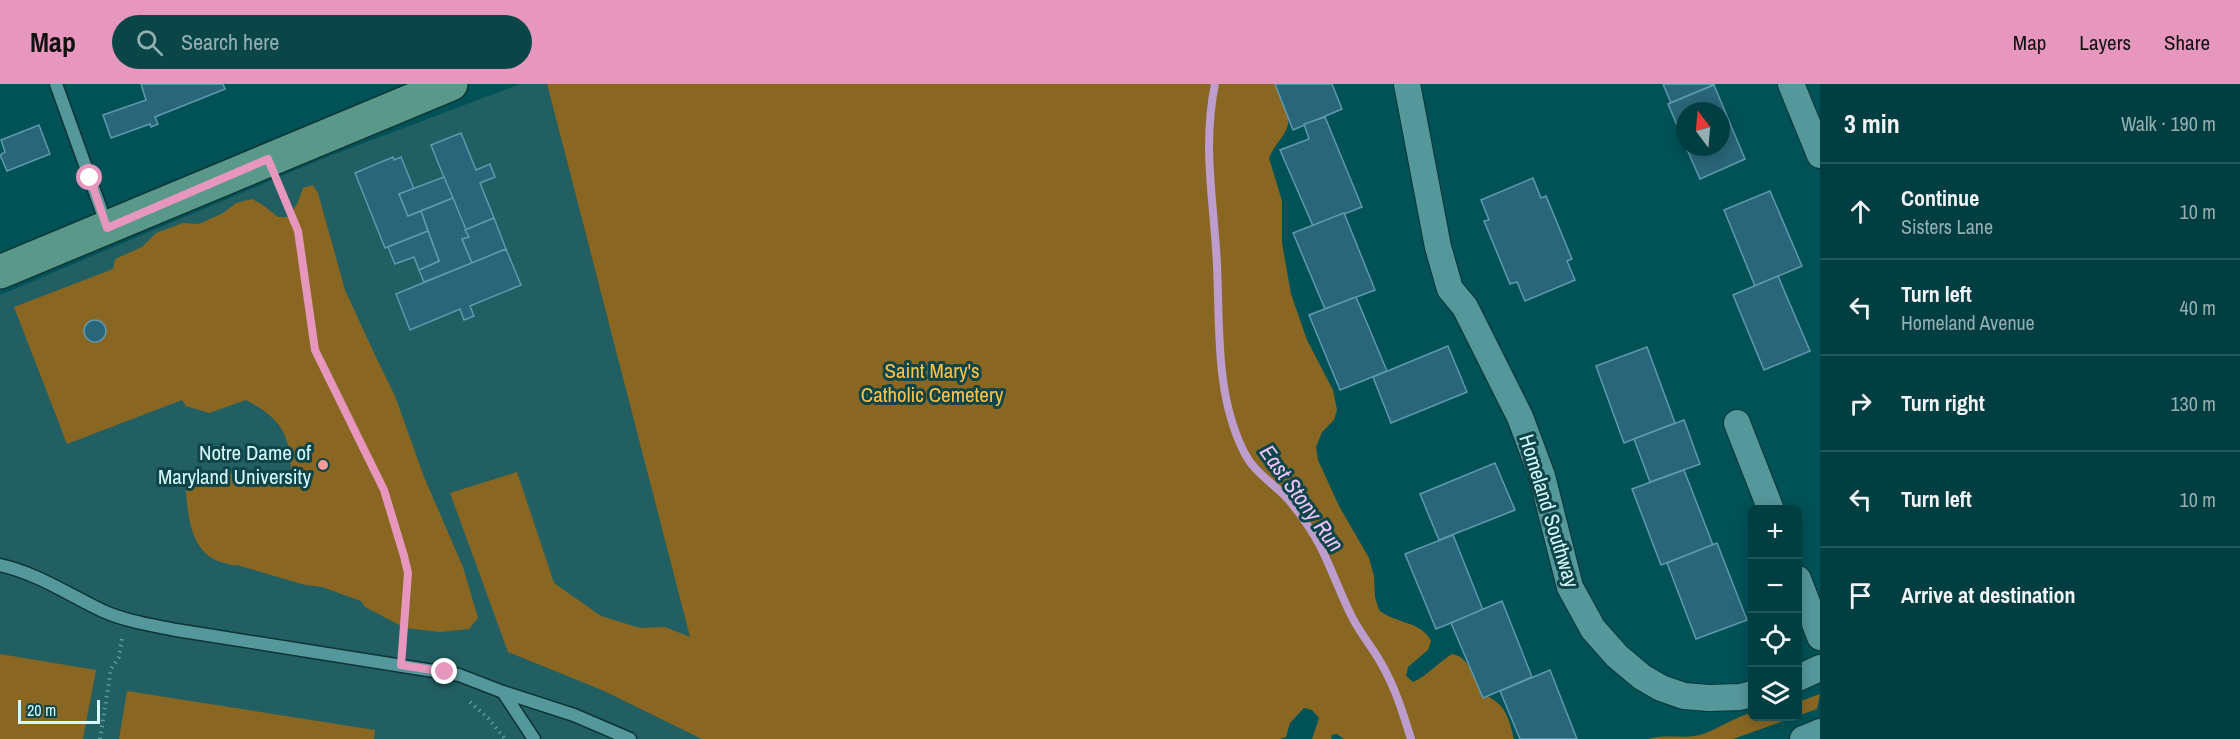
<!DOCTYPE html>
<html lang="en">
<head>
<meta charset="utf-8">
<style>
	body { margin:0; font-family:"Archivo Narrow",sans-serif; background:#0a4548; color:#f1f3f6 }
	.controls { position:absolute; right:18px; bottom:18px; display:grid; overflow:hidden; border-radius:9px; box-shadow:0 3px 15px #0003 }
	.controls button { width:54px; height:54px; display:grid; place-items:center; padding:0; border:0; border-bottom:2px solid #22575a; background:#003e41; color:#f1f3f6; font:30px sans-serif }
	.compass { position:absolute; left:1676px; top:18px; width:54px; height:54px; border-radius:50%; background:#003e41; box-shadow:0 3px 15px #0003; rotate:344deg }
	.scale { position:absolute; left:18px; bottom:15px; width:82px; box-sizing:border-box; padding-left:6px; border:3px solid #d7f8fa; border-top:0; font-size:16px; line-height:21px; white-space:nowrap; color:#d7f8fa; -webkit-text-stroke:4px #0e4549; paint-order:stroke }
	.stop { position:absolute; width:18px; height:18px; margin:-14px; border:4px solid #e797bd; border-radius:50%; background:#fff }
	.stop.end { background:#e797bd; border-color:#fff; box-shadow:0 2px 6px #0008 }
	.list { margin:0; padding:0; list-style:none }
	h2 { display:flex; justify-content:space-between; align-items:center; height:78px; margin:0; padding:0 24px; font-size:26px }
	h2 small { font-size:20px; font-weight:400; color:#95aeb1 }
	.list li { display:grid; grid-template-columns:39px 1fr auto; gap:18px; align-items:center; box-sizing:border-box; height:96px; padding:0 24px; border-top:2px solid #22575a }
	.list b { display:block; font-size:22px; white-space:nowrap }
	.list p { margin:0; font-size:20px; white-space:nowrap; color:#95aeb1 }
	.list em { font-size:20px; font-style:normal; color:#95aeb1 }
	.icon { flex:none; width:33px; height:33px; fill:none; stroke:currentColor; stroke-width:2; stroke-linecap:round; stroke-linejoin:round }
	.map { position:relative; flex:none; width:1820px; height:655px; overflow:hidden }
	header { display:flex; align-items:center; gap:36px; box-sizing:border-box; height:84px; padding:0 30px; background:#e797bd; color:#111 }
	header strong { font-size:28px }
	nav { display:flex; gap:33px; margin-inline-start:auto; font-size:21px }
	.search { width:420px; height:54px; background:#0a4548; display:flex; align-items:center; gap:15px; box-sizing:border-box; padding:0 21px; border-radius:33px; color:#95aeb1; font-size:22px }
	main { display:flex }
	aside { flex:1; background:#003e41 }
	.map>svg:first-child { display:block }
	.built { fill:#215f63 }
	.green { fill:#896723 }
	.lines { fill:none; stroke-linecap:round; stroke-linejoin:round }
	.stream { stroke:#bc9dce; stroke-width:8 }
	.building { fill:#2a6679; stroke:#5e99ad; stroke-width:1.5 }
	.lane-casing { stroke:#0f3436; stroke-width:15 }
	.street-casing { stroke:#0f3436; stroke-width:28 }
	.secondary-casing { stroke:#0f3436; stroke-width:36 }
	.path { stroke:#5b999c; stroke-width:4; stroke-dasharray:1.5 4.5; stroke-linecap:butt }
	.lane { stroke:#55989c; stroke-width:12 }
	.street { stroke:#55989c; stroke-width:26 }
	.secondary { stroke:#5a998a; stroke-width:33 }
	.route { stroke:#e797bd; stroke-width:8 }
	.poi-dot { fill:#f59b99; stroke:#0e4549; stroke-width:2 }
	.labels { text-anchor:middle; stroke-width:6; stroke-linejoin:round; paint-order:stroke }
	.park-label { font-size:21px; fill:#fec249; stroke:#0e4549 }
	.poi-label { font-size:21px; fill:#d7f8fa; stroke:#0e4549; text-anchor:end }
	.street-label { font-size:21px; fill:#d7f8fa; stroke:#0e4549 }
	.water-label { font-size:22px; font-style:italic; fill:#f4c5fc; stroke:#0e4549 }
</style>
</head>
<body>
<header>
<strong>Map</strong>
<div class="search"><svg class="icon" aria-label="search" viewBox="0 0 24 24"><circle cx="10" cy="10" r="6"/><path d="M15 15l6 6"/></svg>Search here</div>
<nav><a>Map</a><a>Layers</a><a>Share</a></nav>
</header>
<main>
<div class="map">
<svg width="1820" height="655" viewBox="0 0 1820 655">
	<rect width="100%" height="100%" fill="#005257"/>
	<polygon class="built" points="520,0 547,0 690,552 725,655 0,655 0,211 319,76"/>
	<g class="green">
		<path d="M547,0H1278C1285,16 1295,32 1284,50C1279,58 1273,64 1269,74L1282,117V159L1291,210L1307,256L1333,306L1337,326L1334,336L1322,348L1316,363L1318,376L1339,422L1369,474L1374,492L1375,513L1379,526C1395,540 1422,537 1431,557L1428,566L1408,583L1406,592L1413,598C1427,592 1439,578 1452,570C1471,574 1471,592 1481,605C1485,612 1494,615 1499,620C1508,629 1511,643 1514,655H1344L1337,650L1332,651L1331,655H1312L1319,634L1312,626L1304,624L1290,639L1286,653L1280,655H702L602,606L508,568L450,409L517,388L554,499L601,532L640,544L665,543L690,553Z"/>
		<path d="M313,101L318,109L345,206L374,269L395,312L424,393L463,483L478,534L469,545L440,548L405,544L365,523L361,517L322,503L305,501L237,481C230,482 225,479 218,477C188,465 188,426 185,399L194,386L268,393L291,387C290,349 280,334 246,316L209,329L186,322L182,316L67,360L14,223L113,185L115,175L142,163L156,149L183,139L199,140L223,129L236,119L252,115L263,121L278,133H289L298,118L303,104Z"/>
		<polygon points="0,570 96,586 83,655 0,655"/>
		<polygon points="127,607 375,646 374,655 119,655"/>
		<path d="M1820,610L1817,625L1733,655H1648C1665,650 1683,655 1700,651C1714,647 1743,629 1752,629V632H1798V618Z"/>
	</g>
	<g class="lines">
		<path class="stream" d="M1215,0C1202,64 1214,117 1217,181C1220,243 1215,310 1244,368C1253,387 1270,397 1284,411C1292,419 1300,430 1306,439C1327,468 1336,502 1352,533C1360,549 1372,563 1381,579C1395,603 1403,629 1411,655"/>
	</g>
	<g class="building">
		<polygon points="141,0 223,0 225,5 155,33 158,40 151,43 150,40 111,54 103,31 146,16"/>
		<polygon points="1275,0 1332,0 1342,25 1293,46"/>
		<polygon points="1663,0 1715,0 1671,19"/>
		<polygon points="1714,1 1745,75 1700,95 1686,63 1721,63 1721,27 1685,27 1685,60 1668,20"/>
		<polygon points="1325,33 1362,123 1313,142 1280,66 1309,55 1304,40"/>
		<polygon points="39,41 50,70 7,87 0,71 5,68 1,56"/>
		<polygon points="461,49 476,86 490,80 495,93 480,99 494,134 465,146 431,61"/>
		<polygon points="393,73 394,76 401,73 414,105 399,110 408,132 421,127 428,147 385,164 355,89"/>
		<polygon points="444,93 453,114 408,132 399,110"/>
		<polygon points="1533,94 1541,114 1546,112 1572,175 1567,177 1575,196 1525,217 1517,198 1510,200 1484,137 1489,136 1481,116"/>
		<polygon points="1770,107 1802,182 1755,202 1724,126"/>
		<polygon points="453,114 469,153 462,155 472,179 424,198 419,186 439,177 421,127"/>
		<polygon points="1344,129 1375,206 1325,225 1293,149"/>
		<polygon points="494,134 506,165 472,179 462,155 469,153 465,146"/>
		<polygon points="428,147 439,177 419,186 414,173 395,180 388,163"/>
		<polygon points="506,165 521,201 470,222 474,232 464,236 460,225 410,246 396,210"/>
		<polygon points="1778,192 1810,267 1764,286 1733,211"/>
		<polygon points="1356,213 1387,287 1340,306 1309,231"/>
		<circle cx="95" cy="247" r="11"/>
		<polygon points="1448,262 1467,308 1391,339 1373,293"/>
		<polygon points="1647,263 1675,339 1624,359 1596,282"/>
		<polygon points="1684,336 1700,380 1650,398 1634,355"/>
		<polygon points="1495,379 1515,426 1439,456 1420,410"/>
		<polygon points="1684,386 1713,461 1661,481 1632,405"/>
		<polygon points="1453,451 1483,526 1436,545 1405,470"/>
		<polygon points="1717,459 1747,536 1696,555 1667,479"/>
		<polygon points="1502,517 1532,593 1483,614 1451,539"/>
		<polygon points="1550,586 1577,655 1520,655 1500,607"/>
	</g>
	<g class="lines">
		<g class="lane-casing">
			<g id="lane">
				<polyline points="56,0 107,142"/>
				<path d="M0,481C37,489 69,511 103,527C125,537 152,541 176,546L459,591L503,608L574,631L630,655"/>
				<polyline points="503,608 534,655"/>
			</g>
		</g>
		<g class="street-casing">
			<g id="street">
				<polyline points="1407,0 1438,163 1450,205 1465,223 1520,333 1542,392 1570,503 1593,545 1617,572 1642,593 1661,604 1684,612 1709,614 1740,613 1752,610"/>
				<polyline points="1791,0 1820,71"/>
				<polyline points="1737,339 1771,426"/>
				<polyline points="1798,495 1820,553"/>
				<polyline points="1798,594 1820,584"/>
				<polyline points="1803,655 1820,648"/>
			</g>
		</g>
		<g class="secondary-casing">
			<polyline id="secondary" points="0,188 451,0"/>
		</g>
		<g class="path">
			<polyline points="280,103 298,147 315,266 384,406 404,472 408,489 402,563"/>
			<polyline points="470,618 489,635 505,655"/>
			<polyline points="100,655 111,585 119,573 122,554"/>
		</g>
		<use href="#lane" class="lane"/>
		<use href="#street" class="street"/>
		<use href="#secondary" class="secondary"/>
	</g>
	<g class="lines">
		<polyline class="route" points="90,94 107,144 268,75 298,147 315,266 384,406 404,472 408,489 401,581 445,588"/>
	</g>
	<circle class="poi-dot" cx="323" cy="381" r="6"/>
	<g class="labels">
		<g class="park-label">
			<text x="932" y="294">Saint Mary's<tspan x="932" dy="24">Catholic Cemetery</tspan></text>
		</g>
		<g class="poi-label">
			<text x="311" y="376">Notre Dame of<tspan x="311" dy="24">Maryland University</tspan></text>
		</g>
		<g class="street-label">
			<text transform="translate(1549 427) rotate(73)" y="7">Homeland Southway</text>
		</g>
		<g class="water-label">
			<text transform="translate(1302 414) rotate(54)" y="8">East Stony Run</text>
		</g>
	</g>
</svg>
<div class="controls">
<button>+</button>
<button>−</button>
<button><svg class="icon" aria-label="locate" viewBox="0 0 24 24"><circle cx="12" cy="12" r="6"/><path d="M12 2v4M12 18v4M2 12h4M18 12h4"/></svg></button>
<button><svg class="icon" aria-label="layers" viewBox="0 0 24 24"><path d="M12 4l9 5-9 5-9-5zM3 14l9 5 9-5"/></svg></button>
</div>
<svg class="compass" viewBox="-18 -18 36 36"><path d="M0-13l5 13h-10z" fill="#e53935"/><path d="M0 13l5-13h-10z" fill="#95aeb1"/></svg>
<div class="scale">20 m</div>
<div class="stop" style="left:90px;top:94px"></div>
<div class="stop end" style="left:445px;top:588px"></div>
</div>
<aside>
<h2>3 min<small>Walk · 190 m</small></h2>
<ul class="list">
<li><svg class="icon" aria-label="ahead" viewBox="0 0 24 24"><path d="M12 20V5M6 11l6-6 6 6"/></svg><div><b>Continue</b><p>Sisters Lane</p></div><em>10 m</em></li>
<li><svg class="icon" aria-label="left" viewBox="0 0 24 24"><path d="M17 20v-9H6M10 6l-5 5 5 5"/></svg><div><b>Turn left</b><p>Homeland Avenue</p></div><em>40 m</em></li>
<li><svg class="icon" aria-label="right" viewBox="0 0 24 24"><path d="M7 20v-9h11M14 6l5 5-5 5"/></svg><div><b>Turn right</b></div><em>130 m</em></li>
<li><svg class="icon" aria-label="left" viewBox="0 0 24 24"><path d="M17 20v-9H6M10 6l-5 5 5 5"/></svg><div><b>Turn left</b></div><em>10 m</em></li>
<li><svg class="icon" aria-label="arrive" viewBox="0 0 24 24"><path d="M6 21V4h12l-3 4 3 4H6"/></svg><div><b>Arrive at destination</b></div></li>
</ul>
</aside>
</main>
</body>
</html>
